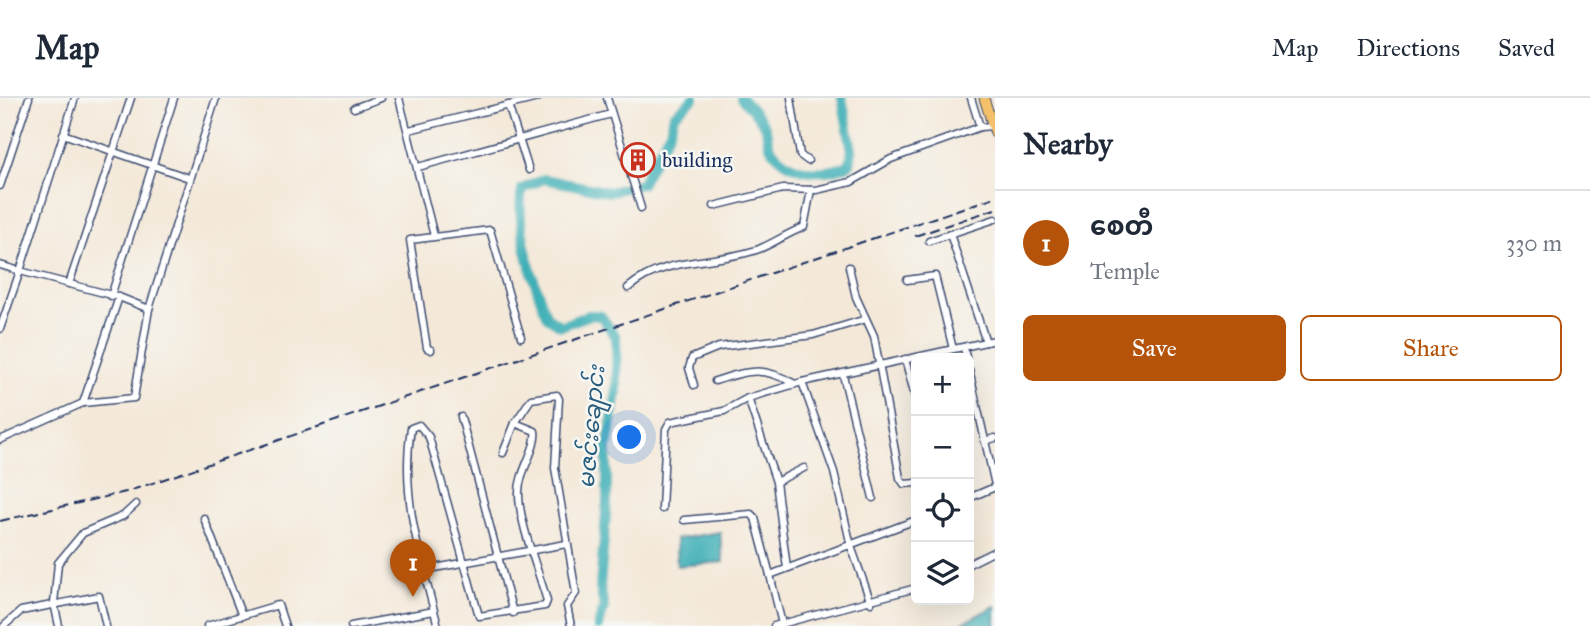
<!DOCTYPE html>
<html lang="en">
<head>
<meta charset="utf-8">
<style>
	body { margin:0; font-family:"IM FELL Great Primer","Noto Sans Myanmar",serif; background:#f2f2f3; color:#1f2937 }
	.controls { position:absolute; right:21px; bottom:21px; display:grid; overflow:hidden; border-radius:10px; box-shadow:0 7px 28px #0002 }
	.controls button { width:63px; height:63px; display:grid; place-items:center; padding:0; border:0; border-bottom:2px solid #e0e1e3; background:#fff; color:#1f2937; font:35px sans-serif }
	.you { position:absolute; left:630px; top:340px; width:24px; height:24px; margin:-18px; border:5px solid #fff; border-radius:50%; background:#1a73e8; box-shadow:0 0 0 10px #1a73e833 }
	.badge { display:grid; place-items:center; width:46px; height:46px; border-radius:50%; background:#b45309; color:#fff; font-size:23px; font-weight:700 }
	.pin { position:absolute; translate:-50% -58px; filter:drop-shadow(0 2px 4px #0008) }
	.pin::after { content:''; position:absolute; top:37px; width:24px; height:21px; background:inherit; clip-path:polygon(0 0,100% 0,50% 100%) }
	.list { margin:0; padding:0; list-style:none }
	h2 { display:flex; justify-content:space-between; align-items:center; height:91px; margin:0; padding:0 28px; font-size:30px }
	h2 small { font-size:23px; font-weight:400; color:#747a83 }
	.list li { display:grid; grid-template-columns:46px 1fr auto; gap:21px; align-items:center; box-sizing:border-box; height:105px; padding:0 28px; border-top:2px solid #e0e1e3 }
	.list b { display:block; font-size:26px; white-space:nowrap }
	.list p { margin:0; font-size:23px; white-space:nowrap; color:#747a83 }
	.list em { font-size:23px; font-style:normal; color:#747a83 }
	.actions { display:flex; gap:14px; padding:21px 28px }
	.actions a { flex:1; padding:16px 0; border:2px solid #b45309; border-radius:10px; text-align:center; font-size:24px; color:#b45309 }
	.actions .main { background:#b45309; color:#fff }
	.icon { flex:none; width:38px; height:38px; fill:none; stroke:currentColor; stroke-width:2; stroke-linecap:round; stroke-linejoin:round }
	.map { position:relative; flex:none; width:995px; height:528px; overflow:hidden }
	header { display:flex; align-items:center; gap:42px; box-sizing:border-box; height:98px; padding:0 35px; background:#fff; border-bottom:2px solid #e0e1e3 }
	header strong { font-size:33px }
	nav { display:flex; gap:38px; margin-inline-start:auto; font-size:24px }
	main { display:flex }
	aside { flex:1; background:#fff }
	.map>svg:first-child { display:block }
	.water { fill:#3fb0b7; stroke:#2d708a; stroke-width:2 }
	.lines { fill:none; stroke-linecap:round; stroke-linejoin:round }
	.river { stroke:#3fb0b7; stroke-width:10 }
	.minor-casing { stroke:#3c4b70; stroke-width:9 }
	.highway-casing { stroke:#3c4b70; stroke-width:11 }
	.minor { stroke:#fff; stroke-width:6 }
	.highway { stroke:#f4c16a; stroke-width:9 }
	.rail { stroke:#1b2f5e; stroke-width:2; stroke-dasharray:10 5; stroke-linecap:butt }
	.labels { text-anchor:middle; stroke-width:5; stroke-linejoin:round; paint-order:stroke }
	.poi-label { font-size:21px; fill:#1b2f5e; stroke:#f6f6f2; text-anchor:start }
	.water-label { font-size:23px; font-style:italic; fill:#285c7d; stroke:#f6f6f2 }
</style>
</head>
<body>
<header>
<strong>Map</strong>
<nav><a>Map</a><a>Directions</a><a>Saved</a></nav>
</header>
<main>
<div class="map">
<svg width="995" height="528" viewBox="0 0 995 528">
	<rect width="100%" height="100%" fill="#f6f6f2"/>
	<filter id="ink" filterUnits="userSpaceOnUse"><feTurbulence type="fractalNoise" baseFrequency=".0143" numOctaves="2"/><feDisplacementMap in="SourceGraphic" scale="14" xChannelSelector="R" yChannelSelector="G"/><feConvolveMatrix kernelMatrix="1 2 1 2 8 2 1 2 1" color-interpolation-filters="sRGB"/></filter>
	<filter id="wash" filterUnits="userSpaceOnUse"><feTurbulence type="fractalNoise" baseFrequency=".00686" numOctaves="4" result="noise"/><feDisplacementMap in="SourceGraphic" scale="28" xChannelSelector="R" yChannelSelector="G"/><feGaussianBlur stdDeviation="1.57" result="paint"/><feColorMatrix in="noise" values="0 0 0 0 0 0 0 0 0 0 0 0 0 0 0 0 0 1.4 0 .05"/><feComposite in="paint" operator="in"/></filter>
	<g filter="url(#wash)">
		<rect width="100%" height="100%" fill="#f4e9d9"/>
		<g class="water">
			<polygon points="720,434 723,464 677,468 676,441"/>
			<polygon points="995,508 995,528 957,528"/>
		</g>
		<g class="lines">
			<g class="river">
				<path d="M741,0C749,8 760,19 765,29C768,36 767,45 771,50C789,76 824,79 850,66L852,52L842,0"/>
				<path d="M598,528L604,509L600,489L607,403V350L617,293L616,239L601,218L589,217L561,228L547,219C534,185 515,127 522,91L544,81L609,94L641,86L670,33L674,17L694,0"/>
			</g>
		</g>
	</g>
	<g filter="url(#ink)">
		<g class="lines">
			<g class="minor-casing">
				<g id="minor">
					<polyline points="399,0 434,138"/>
					<polyline points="607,0 641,110"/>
					<polyline points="791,0 800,57 808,63"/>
					<polyline points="971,0 980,29"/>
					<polyline points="508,7 529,72"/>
					<polyline points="354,10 381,0"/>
					<polyline points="409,32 538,0"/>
					<polyline points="63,36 189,80"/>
					<polyline points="418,69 611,16"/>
					<polyline points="0,88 29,0"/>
					<polyline points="714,108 783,91 816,92 851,84 891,61 980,29 993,28"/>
					<polyline points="950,136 986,244"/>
					<polyline points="929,143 995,121"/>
					<polyline points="0,167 20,173 75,0"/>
					<polyline points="849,169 856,199 874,238 900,380 904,386 916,385"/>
					<polyline points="907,182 935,178 953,251"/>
					<polyline points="69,186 131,0"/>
					<path d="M628,190C666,157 716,167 759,151C774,145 788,135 804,129L811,92"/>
					<polyline points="111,198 174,0"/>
					<polyline points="0,231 20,173 119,199 149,211"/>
					<polyline points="964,249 966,260"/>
					<polyline points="431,252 427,250 410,142 490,132 521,239"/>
					<polyline points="905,261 916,302"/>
					<polyline points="969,272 995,387"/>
					<polyline points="843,277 873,400"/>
					<path d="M715,283C749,272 763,268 795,286"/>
					<polyline points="802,284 834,374 851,448 871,505"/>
					<polyline points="694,287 689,270 692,260 719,249 813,237 866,221"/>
					<polyline points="748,300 776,384 787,470"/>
					<polyline points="83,305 119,199"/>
					<polyline points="461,319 513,515"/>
					<polyline points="0,342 83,305 134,300 149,211 216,0"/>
					<polyline points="984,343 995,340"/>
					<polyline points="503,355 515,325 531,301 557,297 559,301 555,370 576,495 567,508 571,528"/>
					<polyline points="776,384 804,370"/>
					<polyline points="969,400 995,389"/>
					<polyline points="662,411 666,331 670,324 724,313 748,300 802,284 995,242"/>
					<polyline points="204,420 242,518"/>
					<polyline points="684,422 751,416 755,420 770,477"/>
					<polyline points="969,466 995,453"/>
					<polyline points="424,472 566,446"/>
					<polyline points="782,526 770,477 916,422"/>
					<polyline points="4,528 21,513 99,498 106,528"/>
					<polyline points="59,528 54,505 58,465 83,435 123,418 136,406"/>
					<polyline points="207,528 278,507 285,528"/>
					<polyline points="351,528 434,513"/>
					<path d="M438,528C421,462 400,399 411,330L419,327L429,339L479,518L545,508L547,503C539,474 519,425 519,396C518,374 538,350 535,333L515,325"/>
					<polyline points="774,528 916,490"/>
				</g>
			</g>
			<g class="highway-casing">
				<polyline id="highway" points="984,0 995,35"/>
			</g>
			<use href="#minor" class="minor"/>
			<use href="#highway" class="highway"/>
			<g class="rail">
				<polyline points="915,138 995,111"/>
				<polyline points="0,423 126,394 995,99"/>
			</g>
		</g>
	</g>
	<defs>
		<g id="building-ring" transform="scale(1.75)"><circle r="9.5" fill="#f6f6f2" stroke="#c8321e" stroke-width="1.5"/><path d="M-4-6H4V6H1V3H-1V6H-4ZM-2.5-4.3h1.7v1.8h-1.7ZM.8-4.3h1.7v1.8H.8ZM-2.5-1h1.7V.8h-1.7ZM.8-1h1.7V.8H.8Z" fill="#c8321e"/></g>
	</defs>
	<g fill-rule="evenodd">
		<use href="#building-ring" x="638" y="62"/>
	</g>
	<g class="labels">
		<g class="poi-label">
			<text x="662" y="69">building</text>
		</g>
		<g class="water-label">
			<text transform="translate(591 329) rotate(-85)" y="8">မဇင်းချောင်း</text>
		</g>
	</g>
</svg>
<div class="controls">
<button>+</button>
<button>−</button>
<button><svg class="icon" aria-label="locate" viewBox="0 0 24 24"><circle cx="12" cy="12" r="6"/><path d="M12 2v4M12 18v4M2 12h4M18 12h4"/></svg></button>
<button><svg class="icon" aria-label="layers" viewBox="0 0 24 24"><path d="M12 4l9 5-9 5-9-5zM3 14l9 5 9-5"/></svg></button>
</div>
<div class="you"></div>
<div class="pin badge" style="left:413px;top:499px">1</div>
</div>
<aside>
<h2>Nearby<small></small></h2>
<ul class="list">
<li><span class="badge">1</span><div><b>စေတီ</b><p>Temple</p></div><em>330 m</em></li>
</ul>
<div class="actions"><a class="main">Save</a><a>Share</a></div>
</aside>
</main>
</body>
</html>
